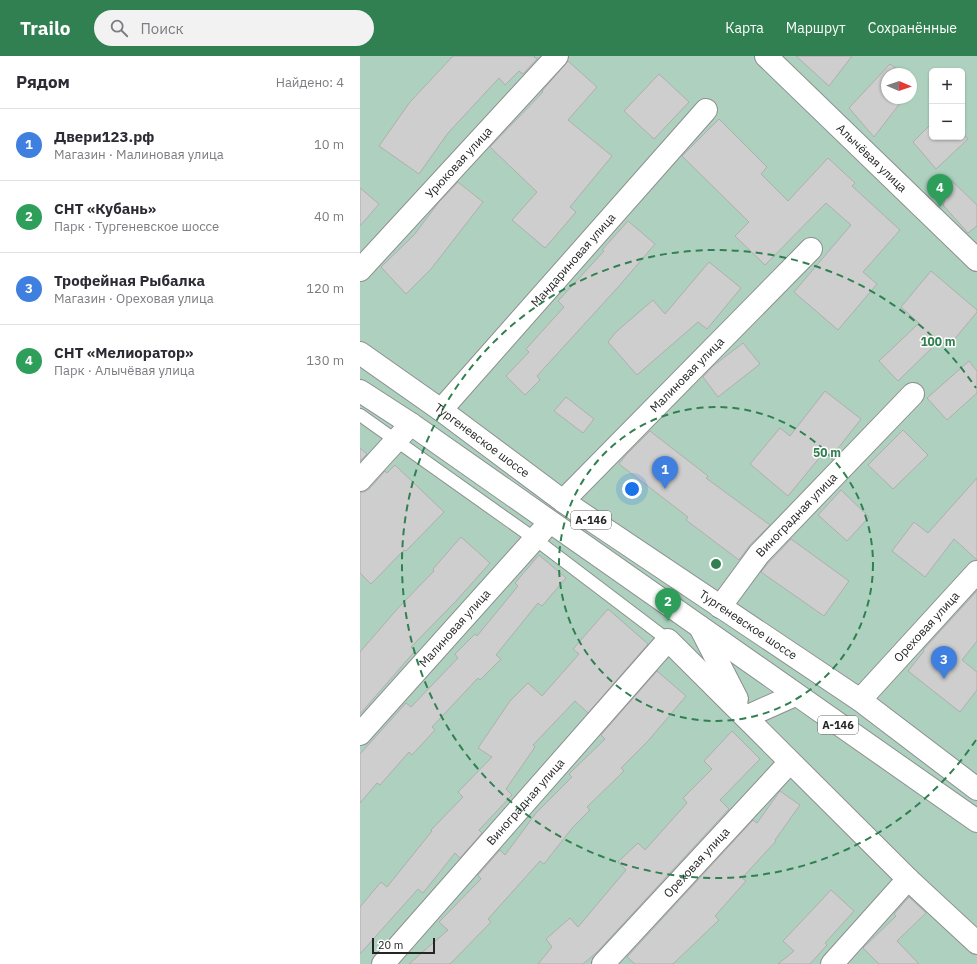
<!DOCTYPE html>
<html lang="ru">
<head>
<meta charset="utf-8">
<style>
	body { margin:0; font-family:"IBM Plex Sans",sans-serif; background:#f2f2f3; color:#2b2b33 }
	.controls { position:absolute; right:12px; top:12px; display:grid; overflow:hidden; border-radius:6px; box-shadow:0 1px 3px #0004 }
	.controls button { width:36px; height:36px; display:grid; place-items:center; padding:0; border:0; border-bottom:1px solid #e1e1e2; background:#fff; color:#2b2b33; font:20px sans-serif }
	.compass { position:absolute; left:521px; top:12px; width:36px; height:36px; border-radius:50%; background:#fff; box-shadow:0 1px 3px #0004; rotate:92deg }
	.scale { position:absolute; left:12px; bottom:10px; width:63px; box-sizing:border-box; padding-left:4px; border:2px solid #252526; border-top:0; font-size:11px; line-height:14px; white-space:nowrap; color:#252526; -webkit-text-stroke:3px #fff; paint-order:stroke }
	.you { position:absolute; left:272px; top:433px; width:14px; height:14px; margin:-10px; border:3px solid #fff; border-radius:50%; background:#1a73e8; box-shadow:0 0 0 6px #1a73e833 }
	.badge { display:grid; place-items:center; width:26px; height:26px; border-radius:50%; background:#318051; color:#fff; font-size:13px; font-weight:700 }
	.pin { position:absolute; translate:-50% -33px; filter:drop-shadow(0 1px 2px #0008) }
	.pin::after { content:''; position:absolute; top:21px; width:14px; height:12px; background:inherit; clip-path:polygon(0 0,100% 0,50% 100%) }
	.list { margin:0; padding:0; list-style:none }
	h2 { display:flex; justify-content:space-between; align-items:center; height:52px; margin:0; padding:0 16px; font-size:17px }
	h2 small { font-size:13px; font-weight:400; color:#7c7c81 }
	.list li { display:grid; grid-template-columns:26px 1fr auto; gap:12px; align-items:center; box-sizing:border-box; height:72px; padding:0 16px; border-top:1px solid #e1e1e2 }
	.list b { display:block; font-size:15px; white-space:nowrap }
	.list p { margin:0; font-size:13px; white-space:nowrap; color:#7c7c81 }
	.list em { font-size:13px; font-style:normal; color:#7c7c81 }
	.icon { flex:none; width:22px; height:22px; fill:none; stroke:currentColor; stroke-width:2; stroke-linecap:round; stroke-linejoin:round }
	.map { position:relative; flex:none; width:617px; height:908px; overflow:hidden }
	header { display:flex; align-items:center; gap:24px; box-sizing:border-box; height:56px; padding:0 20px; background:#318051; color:#fff }
	header strong { font-size:19px }
	nav { display:flex; gap:22px; margin-inline-start:auto; font-size:14px }
	.search { width:280px; height:36px; background:#f2f2f3; display:flex; align-items:center; gap:10px; box-sizing:border-box; padding:0 14px; border-radius:22px; color:#7c7c81; font-size:15px }
	main { display:flex }
	aside { flex:1; background:#fff }
	.map>svg:first-child { display:block }
	.green { fill:#aed1bf; fill-rule:evenodd }
	.building { fill:#cfcecf; stroke:#afaeaf }
	.lines { fill:none; stroke-linecap:round; stroke-linejoin:round }
	.lane-casing { stroke:#8d8f90; stroke-width:14 }
	.street-casing { stroke:#8d8f90; stroke-width:24 }
	.highway-casing { stroke:#8d8f90; stroke-width:24 }
	.lane { stroke:#fff; stroke-width:12 }
	.street { stroke:#fff; stroke-width:22 }
	.highway { stroke:#fff; stroke-width:22 }
	.ring { fill:none; stroke:#318051; stroke-width:2; stroke-dasharray:7 5 }
	.labels { text-anchor:middle; stroke-width:3; stroke-linejoin:round; paint-order:stroke }
	.shield { fill:#fff; stroke:#666667; stroke-width:1 }
	.shield-label { font-size:11px; font-weight:bold; fill:#252526 }
	.street-label { font-size:12px; fill:#252526; stroke:#fff }
	.centre { fill:#318051; stroke:#fff; stroke-width:2 }
	.ring-label { font-size:12px; text-anchor:middle; font-weight:bold; fill:#318051; stroke:#fff; stroke-width:3; stroke-linejoin:round; paint-order:stroke }
</style>
</head>
<body>
<header>
<strong>Trailo</strong>
<div class="search"><svg class="icon" aria-label="search" viewBox="0 0 24 24"><circle cx="10" cy="10" r="6"/><path d="M15 15l6 6"/></svg>Поиск</div>
<nav><a>Карта</a><a>Маршрут</a><a>Сохранённые</a></nav>
</header>
<main>
<aside>
<h2>Рядом<small>Найдено: 4</small></h2>
<ul class="list">
<li><span class="badge" style="background:#3f7fe0">1</span><div><b>Двери123.рф</b><p>Магазин · Малиновая улица</p></div><em>10 m</em></li>
<li><span class="badge" style="background:#2e9e5b">2</span><div><b>СНТ «Кубань»</b><p>Парк · Тургеневское шоссе</p></div><em>40 m</em></li>
<li><span class="badge" style="background:#3f7fe0">3</span><div><b>Трофейная Рыбалка</b><p>Магазин · Ореховая улица</p></div><em>120 m</em></li>
<li><span class="badge" style="background:#2e9e5b">4</span><div><b>СНТ «Мелиоратор»</b><p>Парк · Алычёвая улица</p></div><em>130 m</em></li>
</ul>
</aside>
<div class="map">
<svg width="617" height="908" viewBox="0 0 617 908">
	<rect width="100%" height="100%" fill="#fafbfd"/>
	<path class="green" d="M0,0H617V908H0ZM572,15H602V81H572ZM527,18H551V42H527Z"/>
	<g class="building">
		<polygon points="93,0 175,0 174,1 177,3 163,18 159,15 145,29 139,22 88,77 59,118 19,90 50,46"/>
		<polygon points="436,0 492,0 469,30"/>
		<polygon points="208,5 237,31 208,64 252,100 210,151 216,156 185,192 152,164 177,136 130,91 183,36 182,35"/>
		<polygon points="530,8 543,18 527,18 527,42 544,42 514,81 489,52"/>
		<polygon points="299,18 329,46 294,83 264,55"/>
		<polygon points="359,63 407,111 401,118 428,145 468,102 495,127 492,130 540,174 503,216 517,228 478,274 434,236 491,169 466,147 405,209 375,180 389,166 322,100"/>
		<polygon points="572,67 572,81 602,81 602,76 608,83 576,113 553,86"/>
		<polygon points="592,125 617,149 617,170 608,177 583,149"/>
		<polygon points="98,126 123,146 71,213 46,238 21,211 54,179 79,146"/>
		<polygon points="0,132 19,148 0,170"/>
		<polygon points="268,165 295,188 260,229 177,320 180,324 165,339 146,320 169,296 166,293 204,251 198,245 244,195 242,194"/>
		<polygon points="349,206 381,232 347,273 338,266 277,319 248,286 256,276 293,244 305,258"/>
		<polygon points="571,215 617,254 617,256 588,291 580,284 538,325 519,305 559,267 541,251"/>
		<polygon points="383,287 400,308 358,341 343,321 353,310"/>
		<polygon points="609,305 617,315 617,337 587,364 567,342"/>
		<polygon points="465,335 501,363 472,400 465,395 428,440 390,408 420,372 430,380"/>
		<polygon points="206,341 234,363 223,377 194,355"/>
		<polygon points="543,374 568,399 533,433 508,409"/>
		<polygon points="290,375 348,420 346,422 410,469 390,489 379,504 326,464 328,461 259,408 266,399"/>
		<polygon points="0,392 7,398 0,405"/>
		<polygon points="35,409 84,456 46,495 44,494 11,528 0,517 0,436 4,436 9,433 25,415 27,417"/>
		<polygon points="617,422 617,504 594,483 565,521 532,495 554,466 568,477"/>
		<polygon points="481,434 509,461 487,485 458,459"/>
		<polygon points="101,481 130,507 96,545 51,591 55,595 0,658 0,596 39,551 74,515 73,513"/>
		<polygon points="431,483 489,525 464,560 401,516 409,506"/>
		<polygon points="179,499 206,522 182,550 178,547 136,599 141,603 120,624 118,622 72,671 75,674 52,699 49,696 20,729 17,727 0,747 0,698 46,647 51,651 98,602 95,598 115,578 117,580 158,530 155,527"/>
		<polygon points="617,535 617,585 602,604 617,616 617,634 600,656 548,615 564,595 563,594"/>
		<polygon points="248,553 288,588 228,657 215,645 173,689 175,691 146,733 152,739 119,774 122,777 100,802 95,797 63,837 58,833 0,898 0,851 21,826 27,831 72,775 71,774 103,741 98,736 132,701 118,692 150,645 168,627 182,640 219,598 213,593"/>
		<polygon points="297,615 326,640 288,685 261,712 264,715 227,751 230,754 213,771 184,808 180,805 128,863 131,866 90,908 49,908 88,874 79,866 121,823 118,819 140,794 145,799 176,757 212,721 209,718 245,683 241,679"/>
		<polygon points="372,675 400,703 360,744 369,753 237,896 223,908 178,908 192,891 186,883 210,862 218,871 266,814 258,806 278,787 285,794 327,747 323,742 352,713 344,705"/>
		<polygon points="420,735 440,749 415,784 416,785 382,822 386,825 355,860 359,864 313,908 275,908 267,901 393,764 397,767"/>
		<polygon points="471,834 494,855 465,887 467,889 450,908 418,908 434,895 423,885"/>
		<polygon points="549,841 566,857 537,885 559,908 519,908 503,892 536,860 534,858"/>
	</g>
	<g class="lines">
		<g class="lane-casing">
			<polyline id="lane" points="0,359 175,483 308,584"/>
		</g>
		<g class="street-casing">
			<g id="street">
				<path id="s1" d="M406,0L617,204"/>
				<path id="s2" d="M0,214L197,0"/>
				<path id="s3" d="M81,354L346,54"/>
				<polyline points="0,424 51,368"/>
				<path id="s4" d="M203,445L451,193"/>
				<path id="s5" d="M360,551L399,498L553,338"/>
				<polyline points="340,571 377,643"/>
				<path id="s6" d="M500,644L617,516"/>
				<polyline points="386,661 435,639"/>
				<path id="s7" d="M0,678L190,466"/>
				<path id="s8" d="M23,908L308,584L548,823L617,887"/>
				<path id="s9" d="M243,908L430,706"/>
				<polyline points="472,908 548,823"/>
			</g>
		</g>
		<g class="highway-casing">
			<g id="highway">
				<path id="s10" d="M0,297L81,354L203,445L500,644L617,733"/>
				<polyline points="0,335 51,368 617,765"/>
			</g>
		</g>
		<use href="#lane" class="lane"/>
		<use href="#street" class="street"/>
		<use href="#highway" class="highway"/>
	</g>
	<g class="ring">
		<circle cx="356" cy="508" r="157"/>
		<path d="M616 684A314 314 0 1 1 616 332"/>
	</g>
	<g class="labels">
		<g class="shield">
			<rect x="211" y="455" width="40" height="18" rx="3"/>
			<rect x="458" y="660" width="40" height="18" rx="3"/>
		</g>
		<g class="shield-label">
			<text x="231" y="468">А-146</text>
			<text x="478" y="673">А-146</text>
		</g>
		<g class="street-label">
			<text dy="4" stroke="none"><textPath href="#s1" startOffset="147">Алычёвая улица</textPath></text>
			<text dy="4" stroke="none"><textPath href="#s2" startOffset="146">Урюковая улица</textPath></text>
			<text dy="4" stroke="none"><textPath href="#s3" startOffset="200">Мандариновая улица</textPath></text>
			<text dy="4" stroke="none"><textPath href="#s4" startOffset="177">Малиновая улица</textPath></text>
			<text dy="4" stroke="none"><textPath href="#s10" startOffset="150">Тургеневское шоссе</textPath></text>
			<text dy="4" stroke="none"><textPath href="#s5" startOffset="120">Виноградная улица</textPath></text>
			<text dy="4" stroke="none"><textPath href="#s10" startOffset="474">Тургеневское шоссе</textPath></text>
			<text dy="4" stroke="none"><textPath href="#s6" startOffset="99">Ореховая улица</textPath></text>
			<text dy="4" stroke="none"><textPath href="#s7" startOffset="142">Малиновая улица</textPath></text>
			<text dy="4" stroke="none"><textPath href="#s8" startOffset="216">Виноградная улица</textPath></text>
			<text dy="4" stroke="none"><textPath href="#s9" startOffset="138">Ореховая улица</textPath></text>
		</g>
	</g>
	<circle cx="356" cy="508" r="6" class="centre"/>
	<g class="ring-label">
		<text x="578" y="290">100 m</text>
		<text x="467" y="401">50 m</text>
	</g>
</svg>
<div class="controls">
<button>+</button>
<button>−</button>
</div>
<svg class="compass" viewBox="-18 -18 36 36"><path d="M0-13l5 13h-10z" fill="#e53935"/><path d="M0 13l5-13h-10z" fill="#7c7c81"/></svg>
<div class="scale">20 m</div>
<div class="you"></div>
<div class="pin badge" style="left:305px;top:433px;background:#3f7fe0">1</div>
<div class="pin badge" style="left:308px;top:565px;background:#2e9e5b">2</div>
<div class="pin badge" style="left:584px;top:623px;background:#3f7fe0">3</div>
<div class="pin badge" style="left:580px;top:151px;background:#2e9e5b">4</div>
</div>
</main>
</body>
</html>
